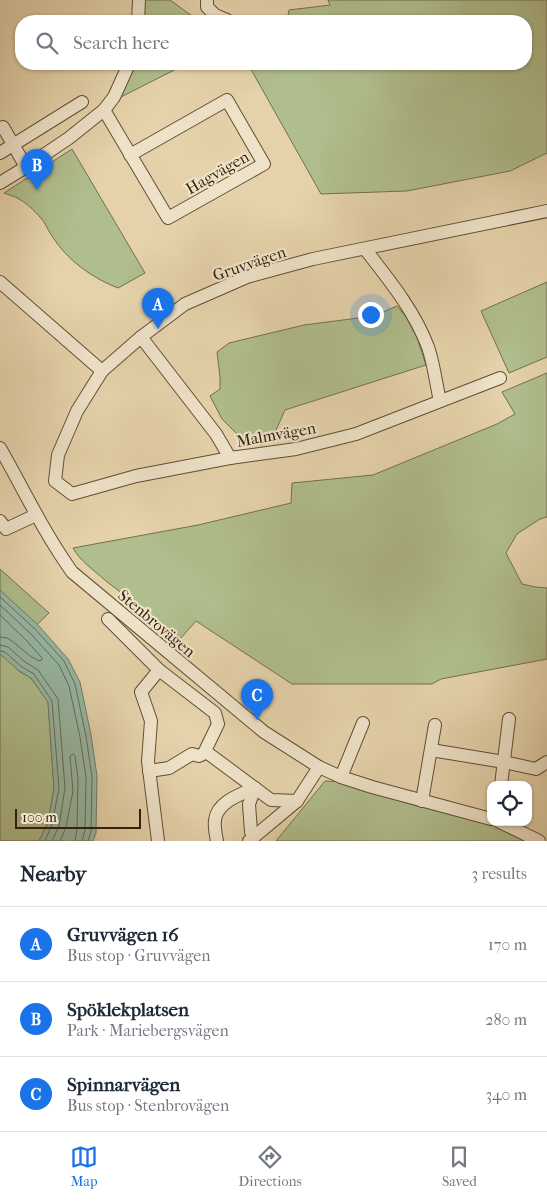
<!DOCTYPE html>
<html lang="en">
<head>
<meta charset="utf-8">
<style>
	body { margin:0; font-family:"IM FELL French Canon",serif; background:#f2f2f3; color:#1f2937 }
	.controls { position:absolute; right:15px; bottom:15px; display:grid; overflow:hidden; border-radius:10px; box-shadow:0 1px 4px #0004 }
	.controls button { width:45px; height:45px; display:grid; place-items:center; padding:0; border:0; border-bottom:1px solid #e0e1e3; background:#fff; color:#1f2937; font:25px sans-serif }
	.scale { position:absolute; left:15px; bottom:12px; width:126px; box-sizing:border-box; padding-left:5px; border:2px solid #35220f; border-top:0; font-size:14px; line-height:18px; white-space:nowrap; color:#35220f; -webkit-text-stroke:4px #eee2c8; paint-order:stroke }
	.you { position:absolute; left:370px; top:314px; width:18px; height:18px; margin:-12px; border:4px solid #fff; border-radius:50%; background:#1a73e8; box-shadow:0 0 0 8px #1a73e833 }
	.badge { display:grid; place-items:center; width:32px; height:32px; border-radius:50%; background:#1a73e8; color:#fff; font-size:16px; font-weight:700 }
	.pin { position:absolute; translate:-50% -41px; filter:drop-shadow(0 1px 2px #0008) }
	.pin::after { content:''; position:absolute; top:26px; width:18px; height:15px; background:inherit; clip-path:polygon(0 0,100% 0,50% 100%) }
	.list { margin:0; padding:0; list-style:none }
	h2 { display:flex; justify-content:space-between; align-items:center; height:65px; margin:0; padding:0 20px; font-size:21px }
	h2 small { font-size:16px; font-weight:400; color:#747a83 }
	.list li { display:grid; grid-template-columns:32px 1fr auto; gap:15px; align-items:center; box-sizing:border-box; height:75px; padding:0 20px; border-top:1px solid #e0e1e3 }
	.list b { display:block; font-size:19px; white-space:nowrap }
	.list p { margin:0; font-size:16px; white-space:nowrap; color:#747a83 }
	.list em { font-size:16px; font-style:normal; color:#747a83 }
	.icon { flex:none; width:28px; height:28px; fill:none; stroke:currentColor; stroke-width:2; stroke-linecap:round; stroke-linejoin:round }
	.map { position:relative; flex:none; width:547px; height:841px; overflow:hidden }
	.search { position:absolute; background:#fff; box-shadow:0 1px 4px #0004; left:15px; right:15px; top:15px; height:55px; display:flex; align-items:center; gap:12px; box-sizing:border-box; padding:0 18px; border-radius:20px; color:#747a83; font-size:19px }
	.sheet { height:290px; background:#fff }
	nav { display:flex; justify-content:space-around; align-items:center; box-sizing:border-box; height:70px; border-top:1px solid #e0e1e3; background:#fff; font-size:14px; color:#747a83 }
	nav a { display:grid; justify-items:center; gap:2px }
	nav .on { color:#1a73e8 }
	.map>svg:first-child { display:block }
	.green { fill:#b0bd8c; stroke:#72704e }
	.water { fill:#97b8a4; stroke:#707c68 }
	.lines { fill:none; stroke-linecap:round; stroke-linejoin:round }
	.shore { stroke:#666d5a; stroke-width:1 }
	.minor-casing { stroke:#614e36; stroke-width:14 }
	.minor { stroke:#eee2c8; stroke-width:12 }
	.labels { text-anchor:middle; stroke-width:4.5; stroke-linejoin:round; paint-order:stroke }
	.street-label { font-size:16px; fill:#35220f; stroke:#eee2c8 }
</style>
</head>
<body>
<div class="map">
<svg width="547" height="841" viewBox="0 0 547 841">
	<rect width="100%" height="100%" fill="#e5d2aa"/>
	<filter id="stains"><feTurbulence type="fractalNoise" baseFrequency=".004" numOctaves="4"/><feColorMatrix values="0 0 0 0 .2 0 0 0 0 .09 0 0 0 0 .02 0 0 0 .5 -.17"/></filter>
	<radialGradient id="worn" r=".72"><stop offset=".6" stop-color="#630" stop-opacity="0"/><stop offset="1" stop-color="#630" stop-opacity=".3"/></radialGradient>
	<g class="green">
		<polygon points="144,0 170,0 199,21 143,21"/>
		<polygon points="328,0 547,0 547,153 510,171 407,191 321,194 248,64 526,64 526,21 287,21 289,10 330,5"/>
		<polygon points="133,64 186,64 117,99"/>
		<path d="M72,149L145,273L118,288C92,278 67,260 52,236C49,232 47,227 44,222C38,214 28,204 19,199C14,196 9,195 4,193Z"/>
		<polygon points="547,282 547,357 509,373 481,311"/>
		<polygon points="397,306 406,317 417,338 426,365 285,410 272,439 261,445 244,441 222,419 210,396 220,389 220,377 217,352 229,343 304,325 374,316"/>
		<path d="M547,373V517L540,519L517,534L506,553L522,584L535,587L547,588V659L441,679L432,684H292L196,621L181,638C155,619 131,600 106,581C96,572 79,560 73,548L198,525L291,503L292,483L373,475L497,424L515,414L502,392Z"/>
		<polygon points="0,569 49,613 5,655 19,671 31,678 48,702 54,788 48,823 39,841 0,841"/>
		<polygon points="325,781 342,782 417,806 457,814 498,826 525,841 276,841"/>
	</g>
	<polygon class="water" points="0,590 39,626 68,659 80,682 91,735 97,776 96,833 93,841 39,841 48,823 54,788 48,702 31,678 19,671 0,654"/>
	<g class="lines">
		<g class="shore">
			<polyline points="0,597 35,629 64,661 75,684 86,736 92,777 91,831 88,841"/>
			<polyline points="0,605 31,634 59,665 69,686 80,737 86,777 85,830 82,841"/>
			<polyline points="0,615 25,639 42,658 42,660 39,661 30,656 12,641 7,638 0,637"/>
			<polyline points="0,645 8,647 25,662 38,670 58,699 65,788 59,826 52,841"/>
			<polyline points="0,651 5,652 22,667 34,674 52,701 59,788 52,824 45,841"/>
			<polyline points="60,841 66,827 73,791 70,756 73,754 75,756 78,778 77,829 75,841"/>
		</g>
		<g class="minor-casing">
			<g id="minor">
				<polyline points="207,0 207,7 215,15 227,20"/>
				<polyline points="138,21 139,0"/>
				<polyline points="104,110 168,218 264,164 227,100 130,155"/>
				<polyline points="3,127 26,167"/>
				<polyline points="0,153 82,102"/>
				<polyline points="0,183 26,167 69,138 104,110 114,97 129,64"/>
				<path d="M365,249C389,280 414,310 428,347C434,364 436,384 440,401"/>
				<polyline points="0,282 102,371"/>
				<polyline points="141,337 216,434 230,458"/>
				<polyline points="500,378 356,434 296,449 230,458 136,476 72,494 55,481 58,455 77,411 102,371 141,337 185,304 247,277 313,259 547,211"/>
				<path d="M0,448C24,490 44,533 72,572L264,732L319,767L341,777L372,787L491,819"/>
				<polyline points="0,521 6,529 36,515"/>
				<polyline points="108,619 159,670 215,713 218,724 205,751 271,800 297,801"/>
				<polyline points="431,750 504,762 536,769 547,762"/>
				<polyline points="149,771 169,768 192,754 199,756 207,752"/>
				<polyline points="341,777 363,723"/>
				<polyline points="501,785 509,719"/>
				<polyline points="422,801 435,725"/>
				<polyline points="500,822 539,841"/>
				<polyline points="251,832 249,804 255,788"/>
				<polyline points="158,841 148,761 151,721 141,692 159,670"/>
				<path d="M217,841C216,835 214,827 215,820C217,802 241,794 255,788"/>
				<polyline points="249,841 297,801 319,767"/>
			</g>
		</g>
		<use href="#minor" class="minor"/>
	</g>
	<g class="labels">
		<g class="street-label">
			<text transform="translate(217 172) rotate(-30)" y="6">Hagvägen</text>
			<text transform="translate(249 263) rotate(-19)" y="6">Gruvvägen</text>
			<text transform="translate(276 434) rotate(-10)" y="6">Malmvägen</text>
			<text transform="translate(157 623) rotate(40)" y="6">Stenbrovägen</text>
		</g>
	</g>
	<rect width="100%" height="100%" filter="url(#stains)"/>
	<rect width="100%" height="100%" fill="url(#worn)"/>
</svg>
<div class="controls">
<button><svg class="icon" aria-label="locate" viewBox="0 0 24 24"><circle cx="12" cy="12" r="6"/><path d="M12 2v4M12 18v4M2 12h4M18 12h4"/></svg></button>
</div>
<div class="scale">100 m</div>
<div class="you"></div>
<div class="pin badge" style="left:158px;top:329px">A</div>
<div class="pin badge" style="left:37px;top:190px">B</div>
<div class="pin badge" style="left:257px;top:720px">C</div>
<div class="search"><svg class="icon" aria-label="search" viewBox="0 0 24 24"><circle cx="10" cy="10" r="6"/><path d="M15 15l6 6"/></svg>Search here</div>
</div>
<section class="sheet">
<h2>Nearby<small>3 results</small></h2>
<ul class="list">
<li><span class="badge">A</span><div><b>Gruvvägen 16</b><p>Bus stop · Gruvvägen</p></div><em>170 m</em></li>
<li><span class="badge">B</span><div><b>Spöklekplatsen</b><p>Park · Mariebergsvägen</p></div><em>280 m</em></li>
<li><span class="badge">C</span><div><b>Spinnarvägen</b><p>Bus stop · Stenbrovägen</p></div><em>340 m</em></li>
</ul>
</section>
<nav>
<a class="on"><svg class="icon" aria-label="map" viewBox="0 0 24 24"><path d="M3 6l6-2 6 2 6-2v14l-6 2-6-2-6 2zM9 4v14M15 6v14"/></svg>Map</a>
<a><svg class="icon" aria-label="directions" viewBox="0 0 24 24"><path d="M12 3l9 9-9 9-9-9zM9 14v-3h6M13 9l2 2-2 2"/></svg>Directions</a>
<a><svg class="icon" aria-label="saved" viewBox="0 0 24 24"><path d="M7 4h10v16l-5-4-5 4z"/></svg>Saved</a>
</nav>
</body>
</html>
